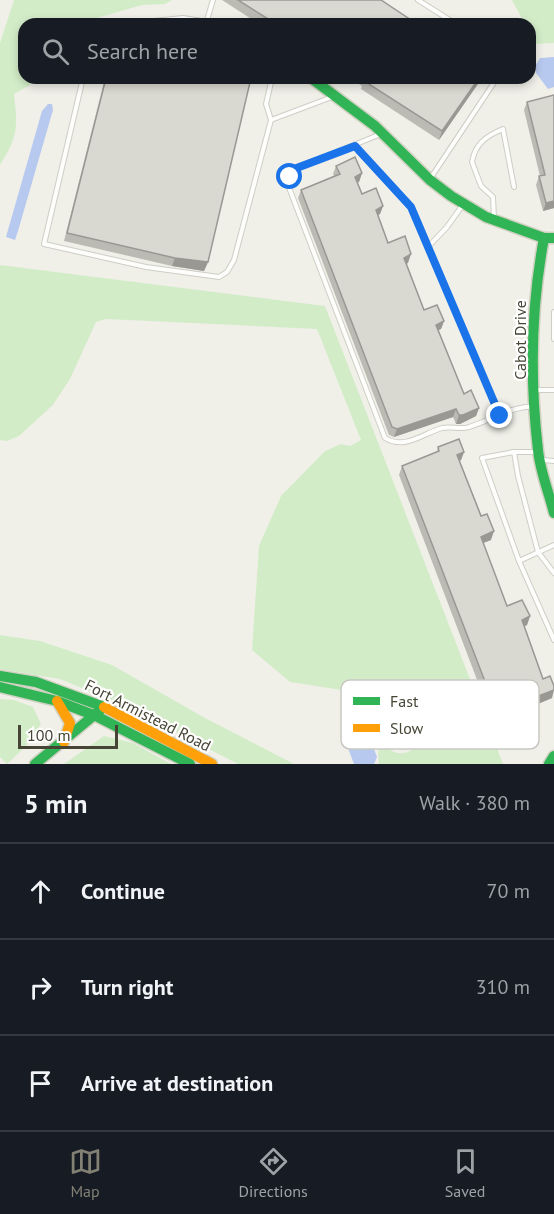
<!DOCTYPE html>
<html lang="en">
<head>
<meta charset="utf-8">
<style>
	body { margin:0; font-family:"PT Sans",sans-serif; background:#20242c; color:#f1f3f6 }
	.scale { position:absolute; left:18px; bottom:15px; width:100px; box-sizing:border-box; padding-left:6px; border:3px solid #464535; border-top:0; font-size:16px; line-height:21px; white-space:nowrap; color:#464535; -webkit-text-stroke:4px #fff; paint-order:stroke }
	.stop { position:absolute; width:18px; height:18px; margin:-14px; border:4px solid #1a73e8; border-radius:50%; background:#fff }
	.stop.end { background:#1a73e8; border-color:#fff; box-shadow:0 2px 6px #0008 }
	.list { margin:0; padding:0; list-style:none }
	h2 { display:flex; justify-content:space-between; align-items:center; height:78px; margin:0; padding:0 24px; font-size:26px }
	h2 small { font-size:20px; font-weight:400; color:#9ea1a6 }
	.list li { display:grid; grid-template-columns:39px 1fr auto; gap:18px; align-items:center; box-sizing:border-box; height:96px; padding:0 24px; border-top:2px solid #363941 }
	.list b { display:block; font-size:22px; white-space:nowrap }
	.list em { font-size:20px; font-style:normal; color:#9ea1a6 }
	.icon { flex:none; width:33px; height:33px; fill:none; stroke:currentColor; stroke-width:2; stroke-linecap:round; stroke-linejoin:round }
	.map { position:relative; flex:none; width:554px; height:764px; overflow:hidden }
	.search { position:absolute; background:#171b24; box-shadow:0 3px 9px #0003; left:18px; right:18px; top:18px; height:66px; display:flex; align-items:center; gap:15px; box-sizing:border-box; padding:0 21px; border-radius:18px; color:#9ea1a6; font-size:22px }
	.sheet { height:366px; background:#171b24 }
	nav { display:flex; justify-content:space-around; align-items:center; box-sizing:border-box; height:84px; border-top:2px solid #363941; background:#171b24; font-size:16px; color:#9ea1a6 }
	nav a { display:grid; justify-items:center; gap:3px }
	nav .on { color:#828174 }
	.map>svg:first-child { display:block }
	.green { fill:#d3ecc8 }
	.water { fill:#b8c9ef }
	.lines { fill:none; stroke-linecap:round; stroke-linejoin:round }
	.lane-casing { stroke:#cecec6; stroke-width:6 }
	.fast-casing { stroke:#d0d1c1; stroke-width:13 }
	.slow-casing { stroke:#d0d1c1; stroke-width:13 }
	.lane { stroke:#fdfdfc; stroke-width:4 }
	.fast { stroke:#30b455; stroke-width:10 }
	.slow { stroke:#ff9f0a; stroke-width:10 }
	.wall { fill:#bbbbb4 }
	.shaded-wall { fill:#999892 }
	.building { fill:#dad9d1; stroke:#999892; stroke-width:1.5 }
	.route { stroke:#1a73e8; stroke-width:8 }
	.labels { text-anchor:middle; stroke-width:4.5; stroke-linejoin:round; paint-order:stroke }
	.street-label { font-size:16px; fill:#464535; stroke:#fff }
	.key { fill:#fff; stroke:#c8c7c2; stroke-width:1.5 }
	.key-label { font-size:16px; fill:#464535 }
</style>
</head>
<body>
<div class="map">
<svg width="554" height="764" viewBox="0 0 554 764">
	<rect width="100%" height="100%" fill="#f0f0e9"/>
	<g class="green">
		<path d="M14,0H172L165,4L142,5L83,22L24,24V78H42L14,94C18,127 18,137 0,165V43Z"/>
		<polygon points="512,0 554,0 554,43 534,44 530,36 530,24 525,24"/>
		<path d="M0,265L325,306L503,764H379L378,752L382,745C387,747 389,750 394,752C411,757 416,745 424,733L417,713L393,698L290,682L252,650L259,546L281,496L325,451L341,444L350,446L361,440L317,329L106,319L96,322L70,379L53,405L19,436L7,441L0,440Z"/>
		<polygon points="0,635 40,641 112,665 205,718 294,764 238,764 121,704 60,679 0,669"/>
		<polygon points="0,699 14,700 33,707 41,724 26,746 7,764 0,757"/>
		<polygon points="104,736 133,743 171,764 64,764"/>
	</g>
	<g class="water">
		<polygon points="554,57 554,87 548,89 536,73 535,66 540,58"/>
		<polygon points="48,104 52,104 53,110 18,231 15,240 6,237 42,111"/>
		<path d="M385,706L414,724C418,736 411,748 398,748C391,748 386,739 380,742C376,743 375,746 374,749L377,757L374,764H354L346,743L358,722L372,709L379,711Z"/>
	</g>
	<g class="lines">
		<g class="lane-casing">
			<g id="lane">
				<polyline points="418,0 456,24"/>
				<polyline points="207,20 213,0"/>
				<polyline points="124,24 183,18 221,24"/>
				<polyline points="83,78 44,244 146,267 219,277 227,272 234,260 271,120 332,97"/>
				<polyline points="271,120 266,104 272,78"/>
				<path d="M381,134L294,169L288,185L385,438C405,450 422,434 442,428C451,426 461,430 469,427C494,419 509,407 535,406"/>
				<polyline points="355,146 411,207 500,416"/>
				<polyline points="430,179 497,78"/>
				<path d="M494,219L493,197L481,186L472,162C475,144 486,136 503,129L514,187"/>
				<polyline points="428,247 447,227 462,206"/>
				<polyline points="554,312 554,339"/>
				<polyline points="537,390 554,390"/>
				<polyline points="514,452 518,476 538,552 554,573"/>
				<polyline points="543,460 554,461"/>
				<polyline points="554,545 519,561 554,640"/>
				<polyline points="519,561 482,458 514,452 537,452"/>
			</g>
		</g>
		<g class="fast-casing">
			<g id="fast">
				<polyline points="311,78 375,126 430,180 451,196 486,217 544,238 554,238"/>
				<path d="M544,238C531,307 530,381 538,450C540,471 549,493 554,513"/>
				<polyline points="0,676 36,682 104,707"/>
				<polyline points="0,687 57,701 96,716"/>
				<polyline points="96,716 190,764"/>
				<polyline points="35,764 104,707"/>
				<polyline points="549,764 554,756"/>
			</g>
		</g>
		<g class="slow-casing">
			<g id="slow">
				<polyline points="57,701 70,723 64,742"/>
				<polyline points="104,707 212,764"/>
			</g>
		</g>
		<use href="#lane" class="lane"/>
		<use href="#fast" class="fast"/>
		<use href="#slow" class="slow"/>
	</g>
	<g class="wall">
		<polygon points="222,0 381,0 417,24 259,24"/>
		<polygon points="105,78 251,78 208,262 204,271 172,266 64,241"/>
		<polygon points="350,78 482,78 439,140 361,89 362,86"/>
		<polygon points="527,102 554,208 543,211 536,185 539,176 540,176 524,110"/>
		<polygon points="336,166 362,173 359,182 357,183 362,194 383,206 380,214 378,215 388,243 408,263 406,264 424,310 444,321 441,329 438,330 464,394 479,408 476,416 460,424 456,424 453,417 394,437 389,435 298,198 301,190 334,176 333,174"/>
		<polygon points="438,447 464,452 461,460 460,461 491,540 483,543 507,606 530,616 527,625 524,626 543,679 552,698 533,706 532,702 492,719 399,475 402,466 437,452"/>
	</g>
	<g class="shaded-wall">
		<polygon points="479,78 482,78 439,140 442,131"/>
		<polygon points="362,173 359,182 352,185 355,177"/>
		<polygon points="554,201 554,208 543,211 546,203"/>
		<polygon points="383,206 380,214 373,218 376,210"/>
		<polygon points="411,254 408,263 401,266 404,258"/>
		<polygon points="175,258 208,262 204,271 172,266"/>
		<polygon points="444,321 441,329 433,333 436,325"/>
		<polygon points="479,408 476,416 460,424 456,424 459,415"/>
		<polygon points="456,409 453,417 394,437 397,429"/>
		<polygon points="464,452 461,460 454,463 457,455"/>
		<polygon points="494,531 491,540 478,545 481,537"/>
		<polygon points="530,616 527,625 519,629 522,620"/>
		<polygon points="554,690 552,698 533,706 536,697"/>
		<polygon points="535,693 532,702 492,719 496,710"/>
	</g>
	<g class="building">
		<polygon points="238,0 381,0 417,24 276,24"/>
		<polygon points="106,78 251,78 208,262 175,258 67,233"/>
		<polygon points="365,78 479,78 442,131 364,81"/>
		<polygon points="554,95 554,201 546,203 539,176 545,175 527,102"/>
		<polygon points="355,157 362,173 355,177 362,194 376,188 383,206 376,210 388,243 405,236 411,254 404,258 424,310 437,305 444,321 436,325 464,394 471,390 479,408 463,415 459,415 456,409 397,429 392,427 301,190 340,174 336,166"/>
		<polygon points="459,439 464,452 457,455 481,516 487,514 494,531 481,537 507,606 522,600 530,616 522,620 543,679 550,676 554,686 554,690 536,697 535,693 496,710 402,466 439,451 438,447"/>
	</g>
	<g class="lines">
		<polyline class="route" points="290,177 294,169 355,146 411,207 500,416"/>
	</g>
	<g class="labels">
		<g class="street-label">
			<text transform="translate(520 340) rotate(-90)" y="6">Cabot Drive</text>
			<text transform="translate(148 715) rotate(27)" y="6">Fort Armistead Road</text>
		</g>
	</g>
	<rect x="341" y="680" width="198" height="69" rx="9" class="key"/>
	<rect x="353" y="697" width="27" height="8" fill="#30b455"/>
	<rect x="353" y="724" width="27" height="8" fill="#ff9f0a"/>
	<g class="key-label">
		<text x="390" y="707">Fast</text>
		<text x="390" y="734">Slow</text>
	</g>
</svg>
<div class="scale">100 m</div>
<div class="stop" style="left:290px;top:177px"></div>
<div class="stop end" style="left:500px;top:416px"></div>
<div class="search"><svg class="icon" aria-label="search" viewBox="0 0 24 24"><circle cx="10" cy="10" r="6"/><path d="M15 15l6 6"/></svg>Search here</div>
</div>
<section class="sheet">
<h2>5 min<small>Walk · 380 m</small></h2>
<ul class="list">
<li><svg class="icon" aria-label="ahead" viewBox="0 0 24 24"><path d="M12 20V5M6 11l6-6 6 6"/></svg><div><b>Continue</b></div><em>70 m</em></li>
<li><svg class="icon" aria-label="right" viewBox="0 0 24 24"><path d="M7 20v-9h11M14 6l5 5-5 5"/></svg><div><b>Turn right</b></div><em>310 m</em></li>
<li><svg class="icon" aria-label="arrive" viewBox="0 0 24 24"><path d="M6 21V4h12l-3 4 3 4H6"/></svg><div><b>Arrive at destination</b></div></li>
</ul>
</section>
<nav>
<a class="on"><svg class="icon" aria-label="map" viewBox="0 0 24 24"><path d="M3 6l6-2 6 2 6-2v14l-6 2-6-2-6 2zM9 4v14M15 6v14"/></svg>Map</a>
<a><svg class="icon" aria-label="directions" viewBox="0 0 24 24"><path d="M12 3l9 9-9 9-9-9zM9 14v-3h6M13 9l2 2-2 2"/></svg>Directions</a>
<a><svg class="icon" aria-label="saved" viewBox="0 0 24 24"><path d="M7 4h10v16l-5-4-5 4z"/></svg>Saved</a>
</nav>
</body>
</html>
